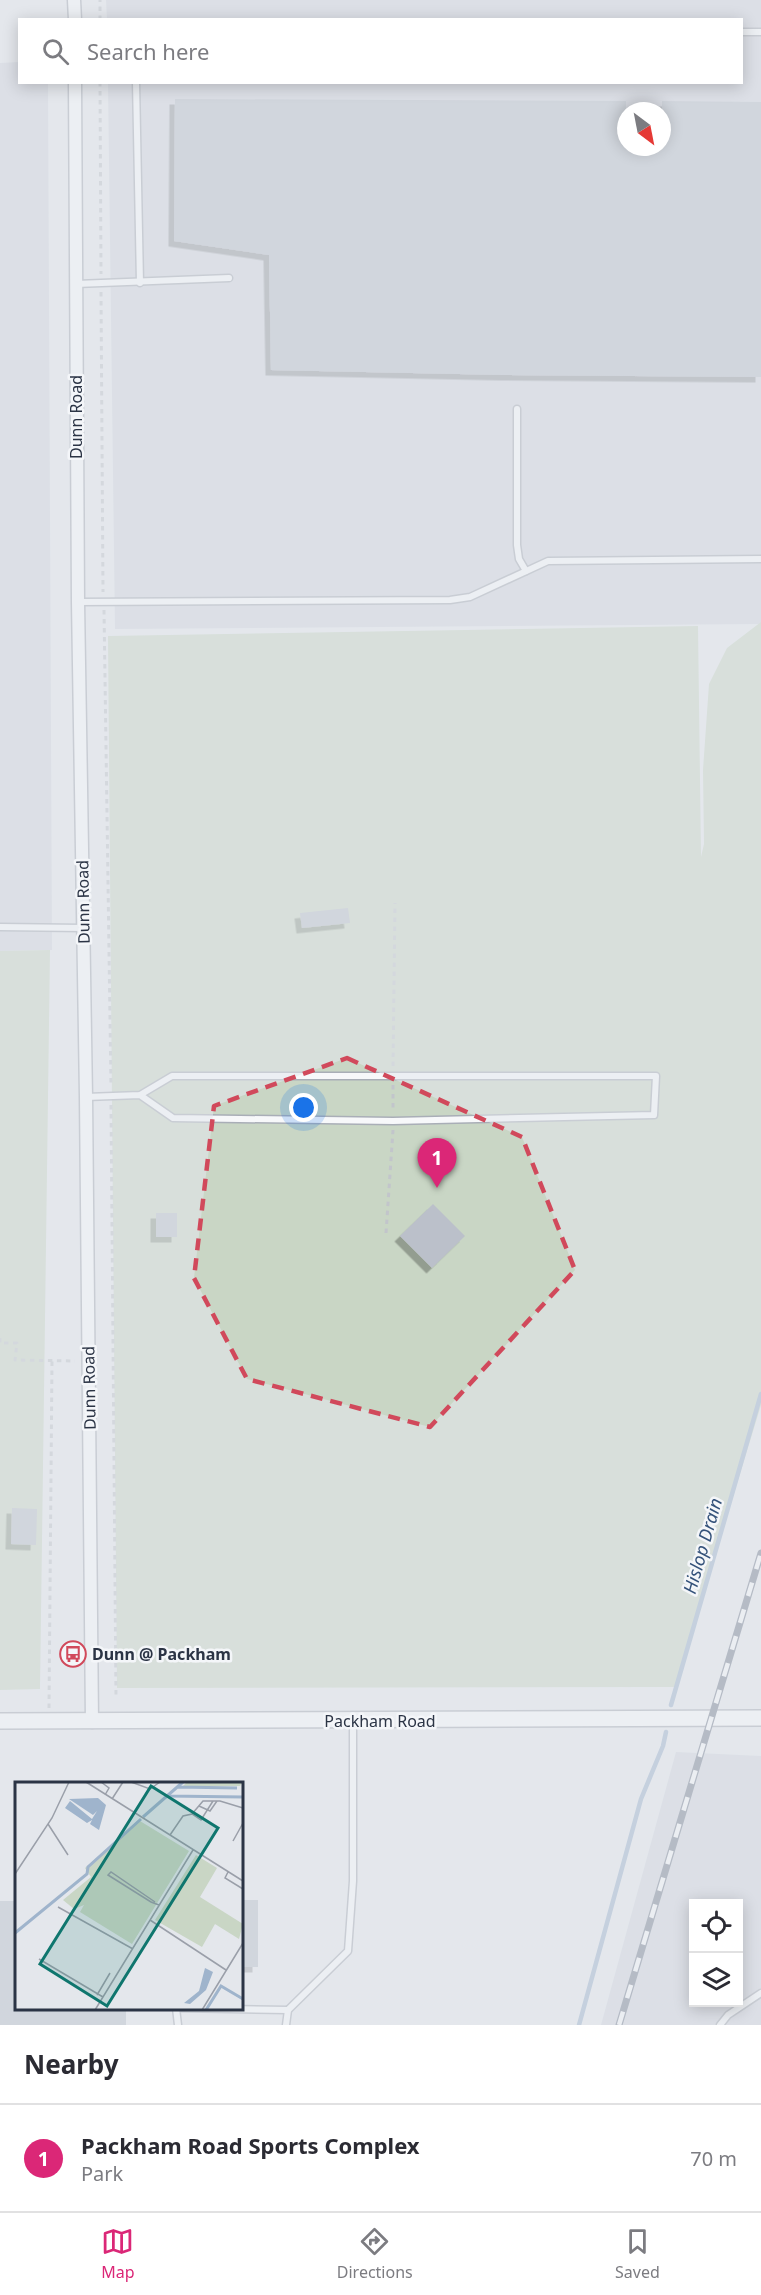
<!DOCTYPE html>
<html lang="en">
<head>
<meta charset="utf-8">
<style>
	body { margin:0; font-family:"Noto Sans",sans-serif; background:#f7f7f7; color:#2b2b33 }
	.controls { position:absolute; right:18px; bottom:18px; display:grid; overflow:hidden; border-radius:0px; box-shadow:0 3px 15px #0003 }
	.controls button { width:54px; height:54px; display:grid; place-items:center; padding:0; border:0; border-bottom:2px solid #e1e1e2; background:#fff; color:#2b2b33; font:30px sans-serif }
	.compass { position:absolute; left:617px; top:102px; width:54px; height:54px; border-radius:50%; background:#fff; box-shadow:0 3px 15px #0003; rotate:148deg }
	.you { position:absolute; left:304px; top:1108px; width:21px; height:21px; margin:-15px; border:4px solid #fff; border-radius:50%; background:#1a73e8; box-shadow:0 0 0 9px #1a73e833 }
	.badge { display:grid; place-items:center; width:39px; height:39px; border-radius:50%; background:#db2777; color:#fff; font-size:20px; font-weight:700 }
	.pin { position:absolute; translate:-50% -50px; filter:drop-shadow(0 2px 3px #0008) }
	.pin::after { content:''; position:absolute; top:32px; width:21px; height:18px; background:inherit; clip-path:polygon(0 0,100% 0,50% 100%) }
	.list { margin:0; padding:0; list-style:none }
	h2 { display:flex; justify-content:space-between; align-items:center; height:78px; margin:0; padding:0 24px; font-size:26px }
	h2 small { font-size:20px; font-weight:400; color:#7c7c81 }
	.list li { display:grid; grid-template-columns:39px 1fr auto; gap:18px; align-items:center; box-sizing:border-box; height:108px; padding:0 24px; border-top:2px solid #e1e1e2 }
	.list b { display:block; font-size:22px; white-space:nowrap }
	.list p { margin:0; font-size:20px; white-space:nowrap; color:#7c7c81 }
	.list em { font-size:20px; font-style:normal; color:#7c7c81 }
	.icon { flex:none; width:33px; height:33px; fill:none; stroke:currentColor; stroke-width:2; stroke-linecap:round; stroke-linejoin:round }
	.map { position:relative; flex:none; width:761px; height:2025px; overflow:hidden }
	.search { position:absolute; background:#fff; box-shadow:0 3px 15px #0003; left:18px; right:18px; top:18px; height:66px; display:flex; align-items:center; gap:15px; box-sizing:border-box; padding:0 21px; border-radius:0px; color:#7c7c81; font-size:22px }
	.sheet { height:186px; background:#fff }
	nav { display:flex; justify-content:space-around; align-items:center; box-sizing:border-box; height:84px; border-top:2px solid #e1e1e2; background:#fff; font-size:16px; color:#7c7c81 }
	nav a { display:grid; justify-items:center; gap:3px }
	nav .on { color:#db2777 }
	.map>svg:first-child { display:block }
	.built { fill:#d2d6de; fill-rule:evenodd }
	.green { fill:#c9d6c5 }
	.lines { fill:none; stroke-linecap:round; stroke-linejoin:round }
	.stream { stroke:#9fb4cc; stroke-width:4.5 }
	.building { fill:#bbc0ca; filter:url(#shadow) }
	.service-casing { stroke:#a9aeb7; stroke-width:9 }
	.minor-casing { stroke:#a9aeb7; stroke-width:15 }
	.tertiary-casing { stroke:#a9aeb7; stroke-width:18 }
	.path { stroke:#c2c5cb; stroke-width:3; stroke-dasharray:4.5 4.5; stroke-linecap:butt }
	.service { stroke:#f7f8fa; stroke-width:6 }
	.minor { stroke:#f7f8fa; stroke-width:12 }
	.tertiary { stroke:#f7f8fa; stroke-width:15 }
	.rail-casing { stroke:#7d8696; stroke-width:7 }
	.rail { stroke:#f4f6f9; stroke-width:4.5; stroke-dasharray:14; stroke-linecap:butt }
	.marked { fill:none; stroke:#d1495b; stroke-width:4.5; stroke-dasharray:12 8; stroke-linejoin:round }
	.labels { text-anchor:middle; stroke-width:5; stroke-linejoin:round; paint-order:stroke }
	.street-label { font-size:16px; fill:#2b3445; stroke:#f4f6f9 }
	.poi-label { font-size:16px; font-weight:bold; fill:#2b3445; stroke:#f4f6f9; text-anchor:start }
	.water-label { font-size:18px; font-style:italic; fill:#34527a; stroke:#f4f6f9 }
	.inset-river { fill:none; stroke:#9fb4cc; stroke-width:3 }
	.inset-road { fill:none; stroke:#9a9fa9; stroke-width:1.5 }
	.view { fill:#0f766e; fill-opacity:0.15; stroke:#0f766e; stroke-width:3 }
	.inset-edge { fill:none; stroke:#2b3445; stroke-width:3 }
</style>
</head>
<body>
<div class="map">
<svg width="761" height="2025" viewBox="0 0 761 2025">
	<defs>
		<filter id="shadow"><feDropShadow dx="-5.5" dy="5.5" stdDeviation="0" flood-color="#0004"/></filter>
	</defs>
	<rect width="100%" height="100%" fill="#e4e7ec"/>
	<g class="built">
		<path d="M106,0H761V624L115,629L108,83L742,82V20H107ZM626,111H662V147H626Z"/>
		<polygon points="19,62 20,82 48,83 52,950 0,951 0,63"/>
		<path d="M676,1752L761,1756V2025H601ZM694,1904H738V2002H694Z"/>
	</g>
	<g class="green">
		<polygon points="761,622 761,1405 675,1687 117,1688 108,636 698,626 701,857 704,844 703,770 709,684 727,648"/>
		<polygon points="50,950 40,1689 0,1690 0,951"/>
	</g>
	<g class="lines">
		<g class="stream">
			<polyline points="671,1705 761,1394"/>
			<polyline points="579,2025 641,1799 663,1746 666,1732"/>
		</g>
	</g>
	<g class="building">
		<polygon points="175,99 626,101 626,147 662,147 662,101 761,102 761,377 506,375 271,370 269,255 174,241"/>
		<polygon points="348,908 350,923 302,928 300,913"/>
		<polygon points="433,1204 465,1236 432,1268 400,1236"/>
		<rect x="156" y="1213" width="21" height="24"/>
		<polygon points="12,1508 37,1509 36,1545 11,1544"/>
		<rect x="242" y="1900" width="16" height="67"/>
		<polygon points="0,1901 16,1901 16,2008 126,2008 126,2025 0,2025"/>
	</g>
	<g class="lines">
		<g class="service-casing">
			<g id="service">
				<polyline points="742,32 761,32"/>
				<polyline points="136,82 140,283"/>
				<polyline points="76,284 229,278"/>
				<polyline points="517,409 517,545 519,559 526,571"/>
				<polyline points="78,602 450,600 470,597 548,561 761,559"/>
				<polyline points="0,927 83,928"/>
				<polyline points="86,1097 140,1095 172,1076 656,1076 654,1115 393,1121 173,1118 140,1095"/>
				<polyline points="176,2008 178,2025"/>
				<polyline points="178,2008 288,2010"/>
				<polyline points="286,2025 288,2010 348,1951 353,1881 353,1721"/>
				<polyline points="720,2025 728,2015 761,1993"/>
			</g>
		</g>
		<g class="minor-casing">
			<g id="minor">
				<polyline points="74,0 75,20"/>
				<polyline points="75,82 78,602 86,1097 92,1722"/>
			</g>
		</g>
		<g class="tertiary-casing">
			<polyline id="tertiary" points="0,1721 761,1718"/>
		</g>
		<g class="path">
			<polyline points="100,20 100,0"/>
			<polyline points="100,82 101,274"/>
			<polyline points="101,292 103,592"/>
			<polyline points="104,610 111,1087"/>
			<polyline points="393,1066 395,903"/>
			<polyline points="393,1085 393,1111"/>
			<polyline points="111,1105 116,1698"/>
			<polyline points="386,1233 393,1130"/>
			<polyline points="0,1338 0,1343 17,1343 15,1360 75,1361"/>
			<polyline points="49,1708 52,1361"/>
		</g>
		<use href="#service" class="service"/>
		<use href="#minor" class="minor"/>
		<use href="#tertiary" class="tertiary"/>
		<g class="rail-casing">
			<polyline id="rail" points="619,2025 761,1553"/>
		</g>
		<use href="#rail" class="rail"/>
	</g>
	<path d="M0 0H761V2025H0ZM347,1058L522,1137L575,1270L430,1427L247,1379L194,1278L214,1106Z" fill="#e4e7ec" fill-opacity=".55" fill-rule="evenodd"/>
	<path class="marked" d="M347,1058L522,1137L575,1270L430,1427L247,1379L194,1278L214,1106Z"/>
	<defs>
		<g id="bus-ring" transform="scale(1.35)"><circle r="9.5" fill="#f4f6f9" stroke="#d1495b" stroke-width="1.5"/><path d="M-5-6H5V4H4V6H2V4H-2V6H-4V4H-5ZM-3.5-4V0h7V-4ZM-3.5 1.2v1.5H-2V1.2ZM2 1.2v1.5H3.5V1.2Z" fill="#d1495b"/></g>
	</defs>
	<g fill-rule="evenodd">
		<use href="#bus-ring" x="73" y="1654"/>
	</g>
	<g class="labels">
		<g class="street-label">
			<text transform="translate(76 417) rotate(-90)" y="6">Dunn Road</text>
			<text transform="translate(83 902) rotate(-91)" y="6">Dunn Road</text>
			<text transform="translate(89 1388) rotate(-91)" y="6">Dunn Road</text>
			<text x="380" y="1727">Packham Road</text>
		</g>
		<g class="poi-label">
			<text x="92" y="1660">Dunn @ Packham</text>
		</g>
		<g class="water-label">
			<text transform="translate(703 1546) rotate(-74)" y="6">Hislop Drain</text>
		</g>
	</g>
	<g transform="translate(15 1782)">
		<rect width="228" height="228" fill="#e4e7ec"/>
		<path d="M172,0H228L225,4H168ZM125,39L174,69L117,162L65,130L69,123L59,127L48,118L76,95L70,86ZM181,73L202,86L185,115L228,142L224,157L200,142L187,165L140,138Z" fill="#c9d6c5"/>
		<path d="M83,16L91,23L84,48L75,42L77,38L72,41L50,26L55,19L77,37L82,29L78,33L54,17ZM190,186L198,190L191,208L175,222L169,221L184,209Z" fill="#9fb4cc"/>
		<path class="inset-river" d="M163,5L222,6M153,14L228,15M128,35L168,0M0,151L72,92L73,85L126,37M191,228L206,204L228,217"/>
		<path class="inset-road" d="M71,0L228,99M86,0L94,6L90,13M116,0L135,7L145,0M97,17L108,0M184,24L195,29L202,19M177,32L186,38L198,19M33,42L53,73M155,53L168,34L177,32L188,19H205L228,26M218,59L228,41M213,90L210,96L228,107M0,92L37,36L54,0M140,120L96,90L93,93L136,120L144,123M43,125L118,167M135,138L211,188M24,177L88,215M82,213L95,191M80,228L178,68M187,228L228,161"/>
		<path class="view" d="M136,4L203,46L92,224L25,182Z"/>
		<rect width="228" height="228" class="inset-edge"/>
	</g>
</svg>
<div class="controls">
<button><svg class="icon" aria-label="locate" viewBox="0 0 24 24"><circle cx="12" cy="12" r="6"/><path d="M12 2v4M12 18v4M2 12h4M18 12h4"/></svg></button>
<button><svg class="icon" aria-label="layers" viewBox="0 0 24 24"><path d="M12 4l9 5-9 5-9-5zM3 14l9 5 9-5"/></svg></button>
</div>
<svg class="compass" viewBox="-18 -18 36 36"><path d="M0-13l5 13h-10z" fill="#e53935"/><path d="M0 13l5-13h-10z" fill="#7c7c81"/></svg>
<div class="you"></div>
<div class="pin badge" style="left:437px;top:1188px">1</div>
<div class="search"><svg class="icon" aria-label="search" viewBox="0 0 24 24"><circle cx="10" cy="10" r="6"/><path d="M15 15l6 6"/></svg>Search here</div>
</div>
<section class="sheet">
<h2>Nearby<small></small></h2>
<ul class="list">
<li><span class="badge">1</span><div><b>Packham Road Sports Complex</b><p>Park</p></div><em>70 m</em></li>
</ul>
</section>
<nav>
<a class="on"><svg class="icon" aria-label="map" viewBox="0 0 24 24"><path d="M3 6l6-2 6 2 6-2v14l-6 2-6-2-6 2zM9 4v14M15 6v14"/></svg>Map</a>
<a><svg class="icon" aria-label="directions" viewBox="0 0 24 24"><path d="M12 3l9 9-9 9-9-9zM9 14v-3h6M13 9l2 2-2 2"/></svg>Directions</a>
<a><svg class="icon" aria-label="saved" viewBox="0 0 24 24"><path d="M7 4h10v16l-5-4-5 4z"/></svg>Saved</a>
</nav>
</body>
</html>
